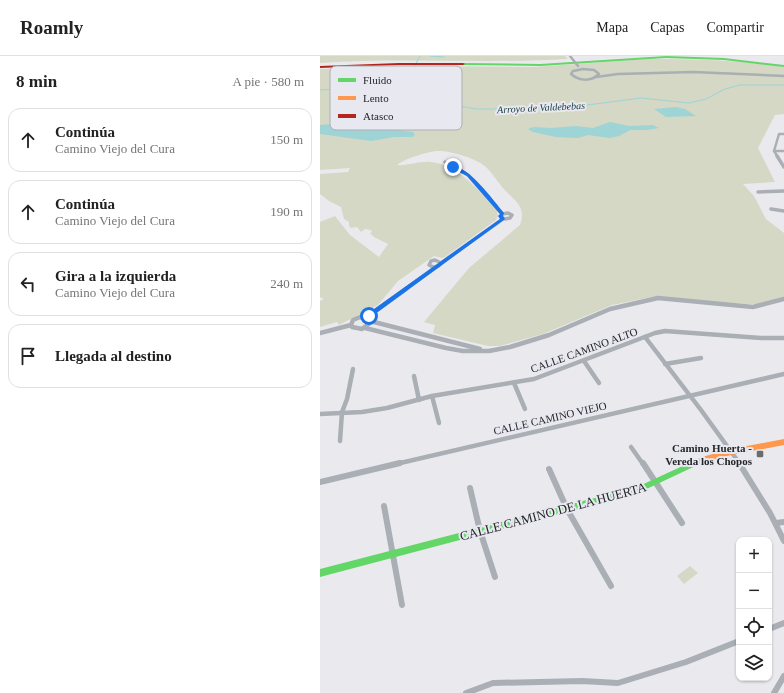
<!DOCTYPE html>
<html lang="es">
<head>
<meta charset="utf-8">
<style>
	body { margin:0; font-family:"Times New Roman",serif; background:#f6f6f6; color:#222 }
	.controls { position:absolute; right:12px; bottom:12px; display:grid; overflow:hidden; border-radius:8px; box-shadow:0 1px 3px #0004 }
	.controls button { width:36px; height:36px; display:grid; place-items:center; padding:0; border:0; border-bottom:1px solid #e0e0e0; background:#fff; color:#222; font:20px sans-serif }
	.stop { position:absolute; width:12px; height:12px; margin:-9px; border:3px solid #1a73e8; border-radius:50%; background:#fff }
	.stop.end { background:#1a73e8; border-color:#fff; box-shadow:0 1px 4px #0008 }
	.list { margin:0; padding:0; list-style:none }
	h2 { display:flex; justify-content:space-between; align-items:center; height:52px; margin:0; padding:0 16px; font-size:17px }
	h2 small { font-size:13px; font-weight:400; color:#767676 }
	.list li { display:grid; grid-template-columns:26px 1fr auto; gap:12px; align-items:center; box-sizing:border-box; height:64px; margin:0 8px 8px; padding:0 8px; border:1px solid #e0e0e0; border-radius:12px }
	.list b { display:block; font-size:15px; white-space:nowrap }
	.list p { margin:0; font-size:13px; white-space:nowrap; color:#767676 }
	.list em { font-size:13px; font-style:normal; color:#767676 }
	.icon { flex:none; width:22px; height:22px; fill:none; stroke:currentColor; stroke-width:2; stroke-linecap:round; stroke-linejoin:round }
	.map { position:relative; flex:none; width:464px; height:637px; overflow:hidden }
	header { display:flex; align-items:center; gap:24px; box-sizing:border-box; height:56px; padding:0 20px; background:#fff; border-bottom:1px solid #e0e0e0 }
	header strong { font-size:19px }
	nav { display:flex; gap:22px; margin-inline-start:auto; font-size:14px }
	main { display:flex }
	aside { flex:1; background:#fff }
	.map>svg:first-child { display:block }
	.green { fill:#d4d8c5 }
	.water { fill:#9ed4d6 }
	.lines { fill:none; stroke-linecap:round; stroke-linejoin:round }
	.stream { stroke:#9ed4d6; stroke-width:1 }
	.street-far3 { stroke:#a9afb5; stroke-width:2.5 }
	.street-far2 { stroke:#a9afb5; stroke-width:3.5 }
	.street-far1 { stroke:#a9afb5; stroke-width:4.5 }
	.street { stroke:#a9afb5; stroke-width:6 }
	.fast { fill:#63d668; fill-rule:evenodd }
	.slow { fill:#ff974d; fill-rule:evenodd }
	.jam { fill:#b3261e; fill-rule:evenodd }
	.street-bridge { stroke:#a9afb5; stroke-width:2.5 }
	.route { fill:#1a73e8 }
	.poi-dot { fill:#6b6b6e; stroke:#e8e8f0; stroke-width:1.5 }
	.labels { text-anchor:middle; stroke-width:4; stroke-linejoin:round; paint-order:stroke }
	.far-water-label { font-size:10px; font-style:italic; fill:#153b3c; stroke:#e8e8f0 }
	.street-label { font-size:11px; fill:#262629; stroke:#e8e8f0 }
	.poi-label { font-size:11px; font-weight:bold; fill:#262629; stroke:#e8e8f0; text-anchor:end }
	.near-street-label { font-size:13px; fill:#262629; stroke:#e8e8f0 }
	.key { fill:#e8e8f0; stroke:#aeaeb4; stroke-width:1 }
	.key-label { font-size:11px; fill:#262629 }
</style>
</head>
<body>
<header>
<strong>Roamly</strong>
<nav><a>Mapa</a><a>Capas</a><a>Compartir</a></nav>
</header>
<main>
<aside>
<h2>8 min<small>A pie · 580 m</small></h2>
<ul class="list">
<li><svg class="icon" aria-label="ahead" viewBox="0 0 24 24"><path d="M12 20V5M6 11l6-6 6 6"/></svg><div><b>Continúa</b><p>Camino Viejo del Cura</p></div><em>150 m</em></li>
<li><svg class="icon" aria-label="ahead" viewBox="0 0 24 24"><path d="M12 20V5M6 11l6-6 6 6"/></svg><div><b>Continúa</b><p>Camino Viejo del Cura</p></div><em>190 m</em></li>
<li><svg class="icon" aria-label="left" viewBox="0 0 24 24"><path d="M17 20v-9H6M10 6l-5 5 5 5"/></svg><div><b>Gira a la izquierda</b><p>Camino Viejo del Cura</p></div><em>240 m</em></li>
<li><svg class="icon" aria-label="arrive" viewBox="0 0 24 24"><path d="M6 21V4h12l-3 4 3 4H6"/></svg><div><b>Llegada al destino</b></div></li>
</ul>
</aside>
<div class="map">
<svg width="464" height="637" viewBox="0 0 464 637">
	<rect width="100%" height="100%" fill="#eaeaee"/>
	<g class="green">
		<path d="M0,0H245L248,3C165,8 83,1 0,7Z"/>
		<path d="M328,3C374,3 419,4 464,11V58L455,59L438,92L455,126L423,128L434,140L446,163L464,177V241L438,248H427L332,241L292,249L223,278L180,290H168L113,277L115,269L104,266L149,212L200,169C207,149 193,144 182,131C177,125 173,118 167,112C158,103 132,95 119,95C109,95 84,103 77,109C88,110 99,105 111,106C138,108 161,137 177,155L178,160L176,164L125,201L122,202L114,200L78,225L58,249L19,269L17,266L0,271V245L4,243L0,241V166L15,160L30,179L59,201L68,188L54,181L50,177L52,176L51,174L45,173L41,176L37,171L31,172L29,170V166L24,163L21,151L9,145L0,138V118L28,116L30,112L0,114V13L97,10L213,11Z"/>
		<polygon points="370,510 378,517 364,528 357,520"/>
	</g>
	<g class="water">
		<polygon points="356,51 365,53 376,60 346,61 334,53"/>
		<polygon points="58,64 60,65 50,68 50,70 57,71 71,68 77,74 93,76 95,79 92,81 74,81 51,85 0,78 0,69 11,68 25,71"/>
		<polygon points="290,66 309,70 333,69 339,72 327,74 310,74 299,80 289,82 268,79 258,82 236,81 213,76 208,73 213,71 231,72 256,70 273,72"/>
	</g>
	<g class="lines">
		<g class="stream">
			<polyline points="110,0 124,1"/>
			<polyline points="0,34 18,33 44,35 62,40 95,42 156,53 178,53 252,51 321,42 369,47 386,43 405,33 420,29 464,29"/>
			<polyline points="64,35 94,18 92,15 100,0"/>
			<polyline points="58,39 62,37"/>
		</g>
		<g class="street-far3">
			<path d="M263,13L274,14L279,18C271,26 259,25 251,18L253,15Z"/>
			<polyline points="276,21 298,18 373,16 464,20"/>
			<polyline points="454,95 464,95"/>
			<polyline points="458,101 454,95 459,78 464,78"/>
		</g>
		<g class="street-far2">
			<polyline points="457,100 464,111"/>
			<polyline points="125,106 148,119 182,158"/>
			<polyline points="438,136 464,135"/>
			<polyline points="451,153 464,155"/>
			<polygon points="188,157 192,159 190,162 185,163 181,161 182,158"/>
			<path d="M115,204L121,207C118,212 114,212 109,209L111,205Z"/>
			<polyline points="121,207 183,163"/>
			<polyline points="84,234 116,211"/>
		</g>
		<g class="street-far1">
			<polygon points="40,261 49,263 50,267 42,273 32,271 31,269 33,264"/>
			<polyline points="47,261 86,233"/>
			<polyline points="50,265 160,293"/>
			<polyline points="45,272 126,292 143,295 169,295 190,291 229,279 290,253 338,242 433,251 464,243"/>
			<polyline points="0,277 31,269"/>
			<polyline points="325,281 381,354 420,408"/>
			<polyline points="264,305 279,327"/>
			<polyline points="345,308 381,302"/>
			<polyline points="94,320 99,344"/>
			<polyline points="194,327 205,353"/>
			<polyline points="112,340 119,367"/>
			<polyline points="0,358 42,356 67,352 112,340 214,323 335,277 345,275 441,282 464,282"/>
			<polyline points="20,385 22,356 27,343 33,313"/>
			<polyline points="311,391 323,408"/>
			<polyline points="76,408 464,318"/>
		</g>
		<g class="street">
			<polyline points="323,407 362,467"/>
			<polyline points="419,407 450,457 464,485"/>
			<polyline points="229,413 247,453 291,530"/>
			<polyline points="0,426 80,407"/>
			<polyline points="150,432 160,475 175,521"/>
			<polyline points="64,450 82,549"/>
			<polyline points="456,467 464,466"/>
			<polyline points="449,573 464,567"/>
			<polyline points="146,637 173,627 262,625 298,627 366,606 419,585"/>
			<polyline points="454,637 464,620"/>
		</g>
		<g class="fast">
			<polygon points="346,0 404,2 464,9 464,11 404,4 346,2 220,10 143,9 141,8 143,7 220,8"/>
			<polygon points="382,401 384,402 385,404 384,406 318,437 0,521 0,513 317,431"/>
		</g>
		<polygon class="slow" points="464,383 464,389 411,399 382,407 380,406 379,404 380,402 382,401 411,393"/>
		<polygon class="jam" points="79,7 143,7 145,8 143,9 79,9 0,12 0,10"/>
		<polyline class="street-bridge" points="250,0 258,10"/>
	</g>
	<path class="route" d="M132,110C149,110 173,144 184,157L183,160L185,163L51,261H47V258L180,163L178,160L180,158L147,120L132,112Z"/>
	<rect class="poi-dot" x="436" y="394" width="8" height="8" rx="2"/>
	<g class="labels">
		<g class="far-water-label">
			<text transform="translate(221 51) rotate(-3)" y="4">Arroyo de Valdebebas</text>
		</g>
		<g class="street-label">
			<text transform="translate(264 294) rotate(-20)" y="4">CALLE CAMINO ALTO</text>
			<text transform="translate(230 362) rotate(-13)" y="4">CALLE CAMINO VIEJO</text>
		</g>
		<g class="poi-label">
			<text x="432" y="396">Camino Huerta -<tspan x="432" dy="13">Vereda los Chopos</tspan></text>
		</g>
		<g class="near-street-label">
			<text transform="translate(233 455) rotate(-15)" y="5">CALLE CAMINO DE LA HUERTA</text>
		</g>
	</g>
	<rect x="10" y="10" width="132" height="64" rx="6" class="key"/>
	<rect x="18" y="22" width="18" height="4" fill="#63d668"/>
	<rect x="18" y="40" width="18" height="4" fill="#ff974d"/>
	<rect x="18" y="58" width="18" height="4" fill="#b3261e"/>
	<g class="key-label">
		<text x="43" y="28">Fluido</text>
		<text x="43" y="46">Lento</text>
		<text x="43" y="64">Atasco</text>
	</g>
</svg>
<div class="controls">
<button>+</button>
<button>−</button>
<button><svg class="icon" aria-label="locate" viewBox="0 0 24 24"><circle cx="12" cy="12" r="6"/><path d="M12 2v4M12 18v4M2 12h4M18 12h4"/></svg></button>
<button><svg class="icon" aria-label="layers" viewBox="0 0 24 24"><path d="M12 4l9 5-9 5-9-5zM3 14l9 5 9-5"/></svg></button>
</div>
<div class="stop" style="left:49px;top:260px"></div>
<div class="stop end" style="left:133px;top:111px"></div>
</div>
</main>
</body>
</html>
